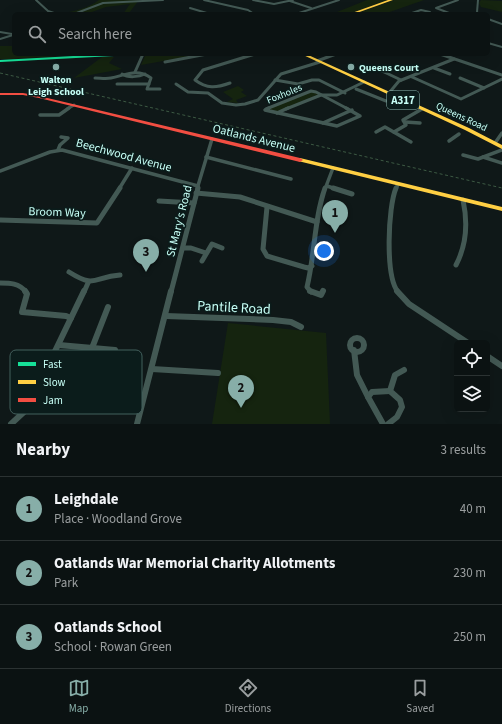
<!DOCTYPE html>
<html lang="en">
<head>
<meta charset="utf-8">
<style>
	body { margin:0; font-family:"Source Sans 3",sans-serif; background:#192020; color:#f1f3f6 }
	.controls { position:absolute; right:12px; bottom:12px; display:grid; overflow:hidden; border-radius:6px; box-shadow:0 4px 16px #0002 }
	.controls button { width:36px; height:36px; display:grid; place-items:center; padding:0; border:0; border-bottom:1px solid #2b3232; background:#0b1212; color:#f1f3f6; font:20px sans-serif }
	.you { position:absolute; left:324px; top:251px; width:14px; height:14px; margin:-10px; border:3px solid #fff; border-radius:50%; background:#1a73e8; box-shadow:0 0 0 6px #1a73e833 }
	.badge { display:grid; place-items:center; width:26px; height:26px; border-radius:50%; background:#87aea8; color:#111; font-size:13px; font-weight:700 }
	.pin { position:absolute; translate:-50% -33px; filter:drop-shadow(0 1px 2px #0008) }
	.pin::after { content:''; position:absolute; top:21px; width:14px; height:12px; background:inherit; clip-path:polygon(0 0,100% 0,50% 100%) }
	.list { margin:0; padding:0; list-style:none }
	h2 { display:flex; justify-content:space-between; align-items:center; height:52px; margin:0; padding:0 16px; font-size:17px }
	h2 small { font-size:13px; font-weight:400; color:#9a9e9f }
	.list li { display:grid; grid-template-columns:26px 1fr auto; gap:12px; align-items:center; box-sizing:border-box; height:64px; padding:0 16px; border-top:1px solid #2b3232 }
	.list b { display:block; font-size:15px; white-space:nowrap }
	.list p { margin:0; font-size:13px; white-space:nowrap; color:#9a9e9f }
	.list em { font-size:13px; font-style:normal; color:#9a9e9f }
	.icon { flex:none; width:22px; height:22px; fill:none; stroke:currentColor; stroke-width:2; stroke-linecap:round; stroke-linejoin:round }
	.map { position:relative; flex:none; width:502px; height:424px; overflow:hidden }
	.search { position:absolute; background:#0b1212; box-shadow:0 4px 16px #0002; left:12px; right:12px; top:12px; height:44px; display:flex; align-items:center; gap:10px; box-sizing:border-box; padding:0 14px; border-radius:6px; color:#9a9e9f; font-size:15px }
	.sheet { height:244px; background:#0b1212 }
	nav { display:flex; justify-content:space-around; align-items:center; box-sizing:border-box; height:56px; border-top:1px solid #2b3232; background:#0b1212; font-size:11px; color:#9a9e9f }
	nav a { display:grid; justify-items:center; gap:2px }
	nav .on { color:#87aea8 }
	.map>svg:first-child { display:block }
	.green { fill:#15240f }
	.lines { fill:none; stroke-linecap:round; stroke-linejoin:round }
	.street-far4 { stroke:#435954; stroke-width:2 }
	.street-far3 { stroke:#435954; stroke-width:3 }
	.street-far2 { stroke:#435954; stroke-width:3.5 }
	.street-far1 { stroke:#435954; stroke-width:5 }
	.street { stroke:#435954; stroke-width:6 }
	.fast { fill:#16e098; fill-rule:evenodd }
	.slow { fill:#ffcf43; fill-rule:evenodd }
	.jam { fill:#f24e42; fill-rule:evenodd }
	.rail { stroke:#3c5943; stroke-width:1; stroke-dasharray:3 2.5; stroke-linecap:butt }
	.poi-dot { fill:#87aea8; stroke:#0b1c1b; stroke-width:1.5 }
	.labels { text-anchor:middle; stroke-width:3.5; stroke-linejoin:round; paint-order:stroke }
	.far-poi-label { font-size:10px; font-weight:bold; fill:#c7fff6; stroke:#0b1c1b; text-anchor:start }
	.far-street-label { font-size:10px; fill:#c7fff6; stroke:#0b1c1b }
	.shield { fill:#0b1c1b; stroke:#8fbbb4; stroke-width:1 }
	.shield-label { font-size:11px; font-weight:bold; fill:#c7fff6 }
	.street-label { font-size:12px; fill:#c7fff6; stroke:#0b1c1b }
	.near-street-label { font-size:14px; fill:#c7fff6; stroke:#0b1c1b }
	.key { fill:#0b1c1b; stroke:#43605d; stroke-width:1 }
	.key-label { font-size:11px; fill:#c7fff6 }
</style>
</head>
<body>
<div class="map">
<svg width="502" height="424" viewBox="0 0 502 424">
	<rect width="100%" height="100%" fill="#0f1818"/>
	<g class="green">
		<path d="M99,0H139L129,13L131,14H123L130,4L106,7L86,14H59C72,12 89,8 99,0Z"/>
		<polygon points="367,0 388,0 348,14 332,14"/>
		<polygon points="394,0 424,0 384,14 355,14"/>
		<polygon points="481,0 502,1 502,12 481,7 479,3"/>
		<polygon points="0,46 14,46 14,54 94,54 10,59 0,59"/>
		<polygon points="155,54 202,54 141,65 145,56"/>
		<polygon points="102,57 114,57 109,63 122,69 74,78"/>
		<polygon points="238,86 244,90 241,92 247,96 236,100 238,103 227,102 233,99 223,92"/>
		<polygon points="311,91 319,94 276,112 267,109"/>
		<polygon points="228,323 326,333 330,424 212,424"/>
	</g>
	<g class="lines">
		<g class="street-far4">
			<polyline points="36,0 48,11 57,14"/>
			<polyline points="204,0 248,10 254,14"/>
			<polyline points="253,0 274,4 293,0"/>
			<polyline points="478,0 477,12 479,14"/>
			<polyline points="290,1 311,8"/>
			<polyline points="190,8 210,14"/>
			<polyline points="449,13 436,8 458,0"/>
			<polyline points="74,14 103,3 163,0"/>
			<polyline points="124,14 132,14"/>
			<polyline points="296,14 339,0"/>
			<polyline points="409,14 421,10 430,12 427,14"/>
			<polyline points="488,19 502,24"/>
			<polyline points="0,32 12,34"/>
			<polyline points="0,39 13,35"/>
			<polyline points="488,43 502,47"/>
		</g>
		<g class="street-far3">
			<polyline points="367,54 370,54"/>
			<polyline points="440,54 502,75"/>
			<polyline points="317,61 336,54"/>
			<polyline points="165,62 207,54"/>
			<polyline points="434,68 450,74"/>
			<polyline points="382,71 401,80"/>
			<polyline points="135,72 143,54"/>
			<path d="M122,74C128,78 139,77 145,74"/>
			<polyline points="412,77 461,99 502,79"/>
			<path d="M95,78C100,78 106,79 111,78C126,75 137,68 151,78L147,89H160"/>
			<polyline points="460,78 484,88"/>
			<polyline points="275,80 298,84 312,80 319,80 345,93"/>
			<path d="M230,83C216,88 207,89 195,80L203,70L255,54"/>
			<polyline points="117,84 149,84"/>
			<polyline points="176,84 188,92 208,93 222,103 236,105 245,104 258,100 281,74 320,62"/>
			<polyline points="356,89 386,101"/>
			<polyline points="389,93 399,81 454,59"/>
			<polyline points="67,109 74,105"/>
			<polyline points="266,109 311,91 316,92 348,109"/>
			<polyline points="286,109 321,95 337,95 364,82"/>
		</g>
		<g class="street-far2">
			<polyline points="269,108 265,110 337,126 360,116 346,108"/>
			<polyline points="277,113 288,108"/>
			<polyline points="40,115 59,115 69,108"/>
			<polyline points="405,122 420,123"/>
			<polyline points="323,123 352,110"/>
			<polyline points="376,132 385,127 411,142"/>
			<polyline points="394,132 406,125 403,120 422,109"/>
			<polyline points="449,141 459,134"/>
			<polyline points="495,143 502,133"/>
			<polyline points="58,150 60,145 68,138 61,137"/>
			<polyline points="463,155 478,159 502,150"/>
			<polyline points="206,157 291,179"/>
			<polyline points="483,157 502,163"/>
			<polyline points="0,171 50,152 62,150 198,186"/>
			<polyline points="327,186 336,189"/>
			<polyline points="119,189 132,168"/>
			<polyline points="197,189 212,139"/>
			<polyline points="325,189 333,168"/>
			<polyline points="396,189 398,184"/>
		</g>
		<g class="street-far1">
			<polyline points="333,188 352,194"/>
			<path d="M396,188C388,207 385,276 398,292"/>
			<polyline points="196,193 240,197 317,222"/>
			<polyline points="159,201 194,203"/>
			<polyline points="267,207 263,249 267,256 304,267 308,268 312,266"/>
			<polyline points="0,220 97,223 120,188"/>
			<polyline points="183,248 191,248 206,253"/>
			<polyline points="202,261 212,244 222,248"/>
			<path d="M456,265C467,244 468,223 463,200"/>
			<path d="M69,272C96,289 93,277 120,275"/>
			<path d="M0,283C10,283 19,283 26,292"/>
			<polyline points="84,292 88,283"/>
			<polyline points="171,292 198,188"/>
			<path d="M311,292L307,287C315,254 314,219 325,188"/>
		</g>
		<g class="street">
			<polyline points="310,291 321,295 323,291"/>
			<polyline points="397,291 409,304 468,343"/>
			<polyline points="166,316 273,320 291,322 301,327"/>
			<polyline points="71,318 84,291"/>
			<circle cx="357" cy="345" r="7"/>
			<polyline points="59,345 115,350"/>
			<polyline points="92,348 108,307"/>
			<polyline points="354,350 357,375 368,397"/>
			<polyline points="487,356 502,366"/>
			<polyline points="152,369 218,373"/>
			<polyline points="11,424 25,411 30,403 71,318 66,316 22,312 27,294 25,291"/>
			<polyline points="137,424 171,291"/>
			<polyline points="383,424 368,397 372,392 390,391"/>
			<polyline points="388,424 397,417 402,407 400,400 390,391 395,375 404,370"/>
		</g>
		<polygon class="fast" points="110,54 135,54 133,55 0,62 0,60"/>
		<g class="slow">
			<polygon points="388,0 393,0 354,14 349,14"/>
			<polygon points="301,54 306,54 469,128 502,145 502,149 465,130"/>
			<polygon points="300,158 502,207 502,211 298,161 297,160"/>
		</g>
		<polygon class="jam" points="0,93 23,93 39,96 300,158 303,160 300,162 39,98 23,95 0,95"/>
		<polyline class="rail" points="0,73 502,188"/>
	</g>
	<g class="poi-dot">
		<circle cx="56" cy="67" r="4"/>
		<circle cx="351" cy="67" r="4"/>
	</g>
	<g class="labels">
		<g class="far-poi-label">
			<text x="359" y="71">Queens Court</text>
			<text x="56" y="83" text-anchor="middle">Walton<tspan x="56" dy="12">Leigh School</tspan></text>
		</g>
		<g class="far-street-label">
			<text transform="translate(284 93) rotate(-22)" y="4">Foxholes</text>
			<text transform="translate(462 116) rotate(25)" y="4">Queens Road</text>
		</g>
		<rect class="shield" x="387" y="91" width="32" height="18" rx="3"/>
		<g class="shield-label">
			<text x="403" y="104">A317</text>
		</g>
		<g class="street-label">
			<text transform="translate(254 138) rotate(14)" y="4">Oatlands Avenue</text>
			<text transform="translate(124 155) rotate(15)" y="4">Beechwood Avenue</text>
			<text transform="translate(57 212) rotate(2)" y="4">Broom Way</text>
			<text transform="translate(179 221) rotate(-76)" y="4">St Mary's Road</text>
		</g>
		<g class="near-street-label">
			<text transform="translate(234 307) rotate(3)" y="5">Pantile Road</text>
		</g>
	</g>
	<rect x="10" y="350" width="132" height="64" rx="6" class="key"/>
	<rect x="18" y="362" width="18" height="4" fill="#16e098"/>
	<rect x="18" y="380" width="18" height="4" fill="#ffcf43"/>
	<rect x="18" y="398" width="18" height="4" fill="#f24e42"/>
	<g class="key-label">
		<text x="43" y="368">Fast</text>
		<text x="43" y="386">Slow</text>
		<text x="43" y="404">Jam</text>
	</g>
</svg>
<div class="controls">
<button><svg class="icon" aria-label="locate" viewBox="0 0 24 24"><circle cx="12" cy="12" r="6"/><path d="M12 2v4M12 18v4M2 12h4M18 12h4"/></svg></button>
<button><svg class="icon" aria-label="layers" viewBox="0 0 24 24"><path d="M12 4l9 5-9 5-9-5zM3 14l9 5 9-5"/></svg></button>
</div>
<div class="you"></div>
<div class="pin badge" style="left:335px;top:233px">1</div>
<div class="pin badge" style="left:241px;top:408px">2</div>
<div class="pin badge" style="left:146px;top:272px">3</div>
<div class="search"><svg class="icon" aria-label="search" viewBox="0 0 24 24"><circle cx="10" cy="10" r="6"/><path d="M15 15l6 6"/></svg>Search here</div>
</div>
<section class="sheet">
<h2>Nearby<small>3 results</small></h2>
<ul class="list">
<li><span class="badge">1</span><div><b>Leighdale</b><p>Place · Woodland Grove</p></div><em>40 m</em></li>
<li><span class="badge">2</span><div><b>Oatlands War Memorial Charity Allotments</b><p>Park</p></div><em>230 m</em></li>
<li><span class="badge">3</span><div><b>Oatlands School</b><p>School · Rowan Green</p></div><em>250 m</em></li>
</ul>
</section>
<nav>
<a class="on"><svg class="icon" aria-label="map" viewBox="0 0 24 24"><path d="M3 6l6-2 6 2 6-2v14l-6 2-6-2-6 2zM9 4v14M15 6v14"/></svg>Map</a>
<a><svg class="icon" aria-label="directions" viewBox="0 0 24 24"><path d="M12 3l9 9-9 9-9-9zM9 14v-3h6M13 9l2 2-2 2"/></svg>Directions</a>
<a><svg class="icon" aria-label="saved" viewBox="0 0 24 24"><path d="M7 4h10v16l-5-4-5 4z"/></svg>Saved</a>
</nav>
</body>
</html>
